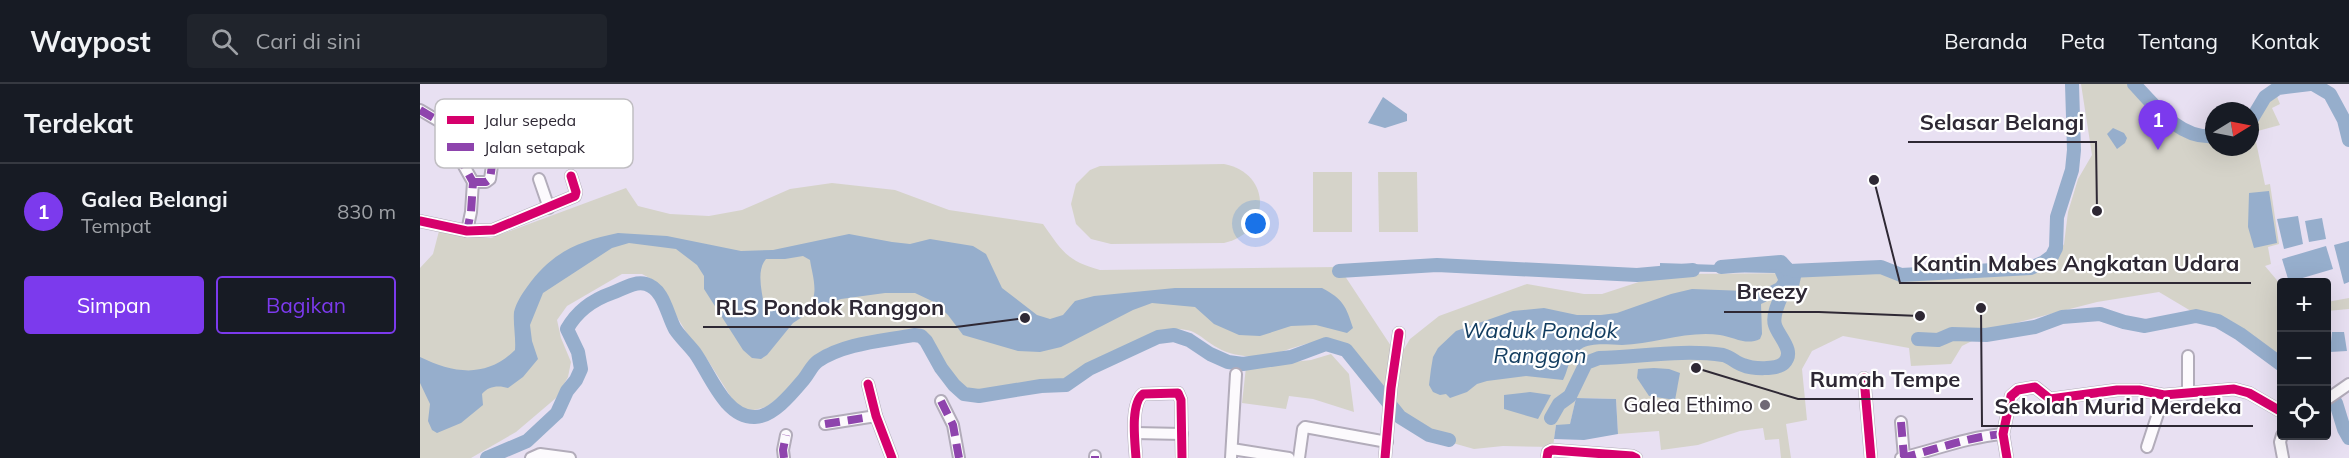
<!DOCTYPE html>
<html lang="id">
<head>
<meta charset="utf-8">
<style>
	body { margin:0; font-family:Mulish,sans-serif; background:#20242c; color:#f1f3f6 }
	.controls { position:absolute; right:18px; bottom:18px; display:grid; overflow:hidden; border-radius:6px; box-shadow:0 6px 24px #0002 }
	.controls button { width:54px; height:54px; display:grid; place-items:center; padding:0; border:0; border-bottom:2px solid #363941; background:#171b24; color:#f1f3f6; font:30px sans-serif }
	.compass { position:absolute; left:1785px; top:18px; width:54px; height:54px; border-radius:50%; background:#171b24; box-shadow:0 6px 24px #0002; rotate:80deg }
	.you { position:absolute; left:836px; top:140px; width:21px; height:21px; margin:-15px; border:4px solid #fff; border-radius:50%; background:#1a73e8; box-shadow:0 0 0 9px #1a73e833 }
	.badge { display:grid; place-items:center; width:39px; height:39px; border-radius:50%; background:#7c3aed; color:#fff; font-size:20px; font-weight:700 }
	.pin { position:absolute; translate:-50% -50px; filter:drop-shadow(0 2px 3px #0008) }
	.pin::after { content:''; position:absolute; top:32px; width:21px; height:18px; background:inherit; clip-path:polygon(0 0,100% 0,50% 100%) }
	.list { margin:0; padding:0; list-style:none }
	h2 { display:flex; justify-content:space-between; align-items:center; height:78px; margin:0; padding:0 24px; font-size:26px }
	h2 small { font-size:20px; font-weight:400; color:#9ea1a6 }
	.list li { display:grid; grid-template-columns:39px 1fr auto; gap:18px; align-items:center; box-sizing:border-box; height:96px; padding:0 24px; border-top:2px solid #363941 }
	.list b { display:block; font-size:22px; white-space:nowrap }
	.list p { margin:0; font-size:20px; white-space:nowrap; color:#9ea1a6 }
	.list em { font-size:20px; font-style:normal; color:#9ea1a6 }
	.actions { display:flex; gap:12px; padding:18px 24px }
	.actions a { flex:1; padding:14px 0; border:2px solid #7c3aed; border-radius:6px; text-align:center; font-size:21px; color:#7c3aed }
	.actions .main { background:#7c3aed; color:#fff }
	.icon { flex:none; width:33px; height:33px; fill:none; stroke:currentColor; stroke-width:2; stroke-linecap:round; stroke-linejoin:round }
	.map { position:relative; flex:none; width:1929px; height:374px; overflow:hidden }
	header { display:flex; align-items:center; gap:36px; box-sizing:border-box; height:84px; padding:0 30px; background:#171b24; border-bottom:2px solid #363941 }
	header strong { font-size:28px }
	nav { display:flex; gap:33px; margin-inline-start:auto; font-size:21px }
	.search { width:420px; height:54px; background:#20242c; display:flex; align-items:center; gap:15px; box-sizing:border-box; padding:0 21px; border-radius:6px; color:#9ea1a6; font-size:22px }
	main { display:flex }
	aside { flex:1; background:#171b24 }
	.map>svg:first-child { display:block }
	.green { fill:#d5d3c9 }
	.water { fill:#96aecc; fill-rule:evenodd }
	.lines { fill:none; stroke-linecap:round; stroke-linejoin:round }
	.river { stroke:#96aecc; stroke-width:14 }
	.minor-casing { stroke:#b2acba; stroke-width:14 }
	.minor { stroke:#fcfafd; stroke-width:10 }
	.quiet { stroke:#8e44ad; stroke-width:8; stroke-dasharray:15 8; stroke-linecap:butt }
	.cycleway-casing { stroke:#fff; stroke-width:13 }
	.cycleway { stroke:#d6006c; stroke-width:9 }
	.poi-dot { fill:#6f6876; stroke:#fff; stroke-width:2 }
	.labels { text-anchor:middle; stroke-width:4.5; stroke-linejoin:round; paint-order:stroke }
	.poi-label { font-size:21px; fill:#2e2834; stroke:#fff; text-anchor:end }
	.water-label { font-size:22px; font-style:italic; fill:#133d60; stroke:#fff }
	.key { fill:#fff; stroke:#c0bec2; stroke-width:1.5 }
	.key-label { font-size:16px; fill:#2e2834 }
	.leader { fill:none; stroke:#2e2834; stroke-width:2 }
	.callout-dot { fill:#2e2834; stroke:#fff; stroke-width:2 }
	.callout-label { font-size:22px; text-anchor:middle; font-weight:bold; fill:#2e2834; stroke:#fff; stroke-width:4.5; stroke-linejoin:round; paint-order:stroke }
</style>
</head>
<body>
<header>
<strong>Waypost</strong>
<div class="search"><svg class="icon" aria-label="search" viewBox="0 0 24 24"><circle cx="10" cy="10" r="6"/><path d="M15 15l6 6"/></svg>Cari di sini</div>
<nav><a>Beranda</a><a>Peta</a><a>Tentang</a><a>Kontak</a></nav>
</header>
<main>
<aside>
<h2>Terdekat<small></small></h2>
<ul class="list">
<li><span class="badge">1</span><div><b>Galea Belangi</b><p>Tempat</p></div><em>830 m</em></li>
</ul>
<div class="actions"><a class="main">Simpan</a><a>Bagikan</a></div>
</aside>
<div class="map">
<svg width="1929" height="374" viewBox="0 0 1929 374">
	<rect width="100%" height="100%" fill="#e8e0f2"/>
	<g class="green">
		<path d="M1661,0H1707C1729,26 1755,62 1794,56V63H1830V42L1856,10L1860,20L1852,24L1860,41L1834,48L1845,101L1850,100L1859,160L1848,163L1851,180L1845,182L1861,201L1860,271L1811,237L1776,230L1739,208L1677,218L1580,243L1542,262L1531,280L1491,282L1489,264L1423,252L1392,267L1382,285L1387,336L1366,340L1371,374H1361L1359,355L1345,356L1343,344L1320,347L1278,361L1241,366L1239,347L1198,350L1196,315L1156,314L1150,341H1136L1133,363L1083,362L1054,365L1029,358L1030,352L1005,346L983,332L926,263C893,246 866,273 833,273C823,272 807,270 798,264C788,259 781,251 771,247C735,236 678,279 647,297L640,299L617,298L559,309L546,306L517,272L509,256L503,249L493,248L407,264L393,274L362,311L346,323L334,326L323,325L314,318L287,275L268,251L235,197L222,190H202L147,222L137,236L141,254L151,278L148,293L136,314L96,348L51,374H0V184L13,170L19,147L36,151L71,154L206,104L218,122L250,130L289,132L322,126L370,105L412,99L475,106L529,126L623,140C642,167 647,177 680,186L919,183L971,262L984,265L990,255L1019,232L1107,200L1164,210H1182L1231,194L1253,190L1382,189L1389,186L1405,185L1614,186L1636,175L1644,160L1648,128L1658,95L1672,71Z"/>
		<path d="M804,80C852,89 852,148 804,159L691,160L671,155L656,140L651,120L656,100L670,86L680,82Z"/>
		<rect x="893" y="88" width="39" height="60"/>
		<polygon points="958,88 997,88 998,148 959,148"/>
		<polygon points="1929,214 1929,225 1907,227 1907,218"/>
		<polygon points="911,270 929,290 934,328 893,315 869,312 866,325 822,319 826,283 891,276"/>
	</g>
	<g class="water">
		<polygon points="963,13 987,30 987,37 965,44 948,39"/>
		<polygon points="1693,44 1704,49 1707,54 1705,59 1697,65 1687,50"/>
		<polygon points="1849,107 1857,159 1834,164 1828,143 1829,109"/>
		<polygon points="1878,132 1883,160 1864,165 1857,135"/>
		<polygon points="1902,134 1906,155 1889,158 1885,137"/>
		<path d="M198,149L247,152L321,167L353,166L429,150L472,158L490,160L510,155L553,162L566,170L582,204L617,231L630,235L643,231L655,217L674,212L755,204H902C923,215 926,222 933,244L927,249L896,241L871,242L840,252L819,251L794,240L775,223L732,219L713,226L641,263L620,268L598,267L543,251L528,231L514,218L495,209H465L421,215L396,224L373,239L347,271L341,275L332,274L323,266L284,205V192L277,181L256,165L209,159L192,164L123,209L110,241L112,257L118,275L103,293L88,304C79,301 68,302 62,310L63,321L41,339L17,349L12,346L8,337L10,320L0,299V273C33,289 66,295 95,266C96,254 93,240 94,228C96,219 102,210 107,203C131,169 158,157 198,149ZM383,172L390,176C392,190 400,212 388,222L347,225L344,222C342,207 336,187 346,175H365Z"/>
		<polygon points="1929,157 1929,198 1924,200 1914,161"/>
		<polygon points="1906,162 1913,185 1869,198 1862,175"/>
		<path d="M1240,179L1361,183L1405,181V185L1382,189L1379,202L1364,216L1358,212L1341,220L1342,250L1340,255C1326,262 1314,253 1300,251C1269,246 1233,260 1202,261C1189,261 1172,258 1161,265C1148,272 1149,285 1143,296L1106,292L1067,297L1057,300L1047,308L1030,314L1026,310L1020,311L1013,308L1009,301L1011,285L1013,273L1018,264L1036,247L1093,227L1124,224L1157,231H1181L1197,229L1251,210L1272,205L1326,207L1332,211L1356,199L1358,196L1355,189L1240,187Z"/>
		<polygon points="1912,248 1924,248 1927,267 1910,268"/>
		<polygon points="1234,284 1249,285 1260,289 1255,316 1229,312 1217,294 1218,285"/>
		<polygon points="1110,308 1131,311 1118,335 1084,325 1084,311"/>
		<polygon points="1156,314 1196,315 1198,350 1164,356 1134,355 1136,341 1150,340"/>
	</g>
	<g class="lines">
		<g class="river">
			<path d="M1714,0C1734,21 1760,56 1794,52"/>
			<polyline points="1893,0 1910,10 1924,36 1929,56"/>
			<polyline points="1830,38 1845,13 1858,4 1890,0"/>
			<polyline points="1301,183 1361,178 1369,187 1461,183 1481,191 1611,184 1624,178 1632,172 1636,164 1637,133 1652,86 1654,66 1652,0"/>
			<polyline points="919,187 1017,181 1217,191 1273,186"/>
			<polyline points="1498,255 1518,256 1532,250 1566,251 1615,243 1642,233 1680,230 1704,238 1725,242 1776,232 1798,237 1820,250 1862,281"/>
			<polyline points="1916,319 1924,345 1929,354"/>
			<path d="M1131,334L1139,320L1150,312L1166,279L1179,274C1220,273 1262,265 1303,271C1311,273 1316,279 1323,281C1332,285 1357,286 1364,279C1376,267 1358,252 1355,241C1351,228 1364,210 1367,198"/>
			<path d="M67,374L107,357L137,329L147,307L156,296L161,285L158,268L147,245C157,227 172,216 192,209C203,205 214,197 226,200C244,205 247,231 255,245C261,254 269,261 275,269C290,290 305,334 335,333C353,333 373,308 384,295C389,289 392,281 398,277C425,259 463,257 494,251L501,252L506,257L521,284L534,301L544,310L559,312L621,302L646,301L669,285L738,253L754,251L769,256L790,270L808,278L823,280L871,273L906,260L926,266L980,333L1009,351L1029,356"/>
		</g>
		<g class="minor-casing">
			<g id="minor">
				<polyline points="0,26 46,53 44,82 53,98 51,128 47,147"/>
				<polyline points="119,95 129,124"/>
				<polyline points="53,98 66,98 70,95 78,41 114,30"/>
				<polyline points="0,137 47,147 73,146 155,112 156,108 151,92"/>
				<polyline points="1768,272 1768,310"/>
				<polyline points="1444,294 1451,374"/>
				<polyline points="448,300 456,332 472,374"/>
				<polyline points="1906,316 1929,300"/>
				<polyline points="521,317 533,341 539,374"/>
				<polyline points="1481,338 1484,373"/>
				<polyline points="405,340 456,332"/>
				<polyline points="715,349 762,350"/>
				<polyline points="1862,351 1860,358 1863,374"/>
				<polyline points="1727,363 1744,311"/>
				<polyline points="812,365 869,374"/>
				<polyline points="675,372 675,374"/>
				<polyline points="111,374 120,370 150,374"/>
				<polyline points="364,374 363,366 366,351"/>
				<path d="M716,374C715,358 710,320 723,310L758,309L761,316L762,374"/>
				<polyline points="811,374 816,290"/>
				<polyline points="879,374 883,345 885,343 967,358"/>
				<polyline points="965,374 971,304 979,249"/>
				<polyline points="1127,374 1128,368 1132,366 1212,372 1216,374"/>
				<path d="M1481,374C1515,366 1547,353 1583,350"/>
				<polyline points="1587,374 1583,350 1591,312 1598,306 1615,303 1630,315 1697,306 1719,306 1744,311 1814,305 1829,309 1862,328"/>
			</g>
		</g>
		<use href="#minor" class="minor"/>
		<g class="quiet">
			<polyline points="0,26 46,53 44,82 53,98 51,128 47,147"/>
			<polyline points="53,98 66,98 70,95 78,41 114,30"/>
			<polyline points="521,317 533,341 539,374"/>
			<polyline points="1481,338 1484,373"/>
			<polyline points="405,340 456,332"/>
			<polyline points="675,372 675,374"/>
			<polyline points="364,374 363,366 366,351"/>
			<path d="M1481,374C1515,366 1547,353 1583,350"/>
		</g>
		<g class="cycleway-casing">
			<g id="cycleway">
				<polyline points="0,137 47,147 73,146 155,112 156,108 151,92"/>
				<polyline points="1444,294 1451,374"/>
				<polyline points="448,300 456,332 472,374"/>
				<path d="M716,374C715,358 710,320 723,310L758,309L761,316L762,374"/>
				<polyline points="965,374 971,304 979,249"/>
				<polyline points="1127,374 1128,368 1132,366 1212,372 1216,374"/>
				<polyline points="1587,374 1583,350 1591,312 1598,306 1615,303 1630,315 1697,306 1719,306 1744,311 1814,305 1829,309 1862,328"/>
			</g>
		</g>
		<use href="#cycleway" class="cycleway"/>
	</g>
	<circle class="poi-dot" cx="1345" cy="321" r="6"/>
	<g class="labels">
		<g class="poi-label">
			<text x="1333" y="328">Galea Ethimo</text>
		</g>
		<g class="water-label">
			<text x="1120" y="254">Waduk Pondok<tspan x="1120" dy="25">Ranggon</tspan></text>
		</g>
	</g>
	<rect x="15" y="15" width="198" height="69" rx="9" class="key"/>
	<rect x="27" y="32" width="27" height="8" fill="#d6006c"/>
	<rect x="27" y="59" width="27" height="8" fill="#8e44ad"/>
	<g class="key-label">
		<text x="64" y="42">Jalur sepeda</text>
		<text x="64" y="69">Jalan setapak</text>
	</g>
	<path class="leader" d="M1677 127L1676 58H1488M1454 96L1480 199H1831M1500 232L1399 228H1304M605 234L536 243H283M1276 284L1378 315H1553M1561 224L1562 342H1833"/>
	<g class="callout-dot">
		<circle cx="1677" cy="127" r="6"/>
		<circle cx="1454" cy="96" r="6"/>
		<circle cx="1500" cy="232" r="6"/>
		<circle cx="605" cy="234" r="6"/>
		<circle cx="1276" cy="284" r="6"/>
		<circle cx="1561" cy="224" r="6"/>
	</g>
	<g class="callout-label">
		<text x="1582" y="46">Selasar Belangi</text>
		<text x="1656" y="187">Kantin Mabes Angkatan Udara</text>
		<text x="1352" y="215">Breezy</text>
		<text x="410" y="231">RLS Pondok Ranggon</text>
		<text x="1465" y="303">Rumah Tempe</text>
		<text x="1698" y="330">Sekolah Murid Merdeka</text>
	</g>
</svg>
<div class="controls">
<button>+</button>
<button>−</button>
<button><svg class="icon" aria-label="locate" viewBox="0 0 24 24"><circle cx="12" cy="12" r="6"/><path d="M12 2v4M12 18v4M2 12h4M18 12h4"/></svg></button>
</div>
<svg class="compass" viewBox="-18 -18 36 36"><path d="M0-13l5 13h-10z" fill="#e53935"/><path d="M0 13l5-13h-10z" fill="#9ea1a6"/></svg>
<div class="you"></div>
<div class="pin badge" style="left:1738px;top:66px">1</div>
</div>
</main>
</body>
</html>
